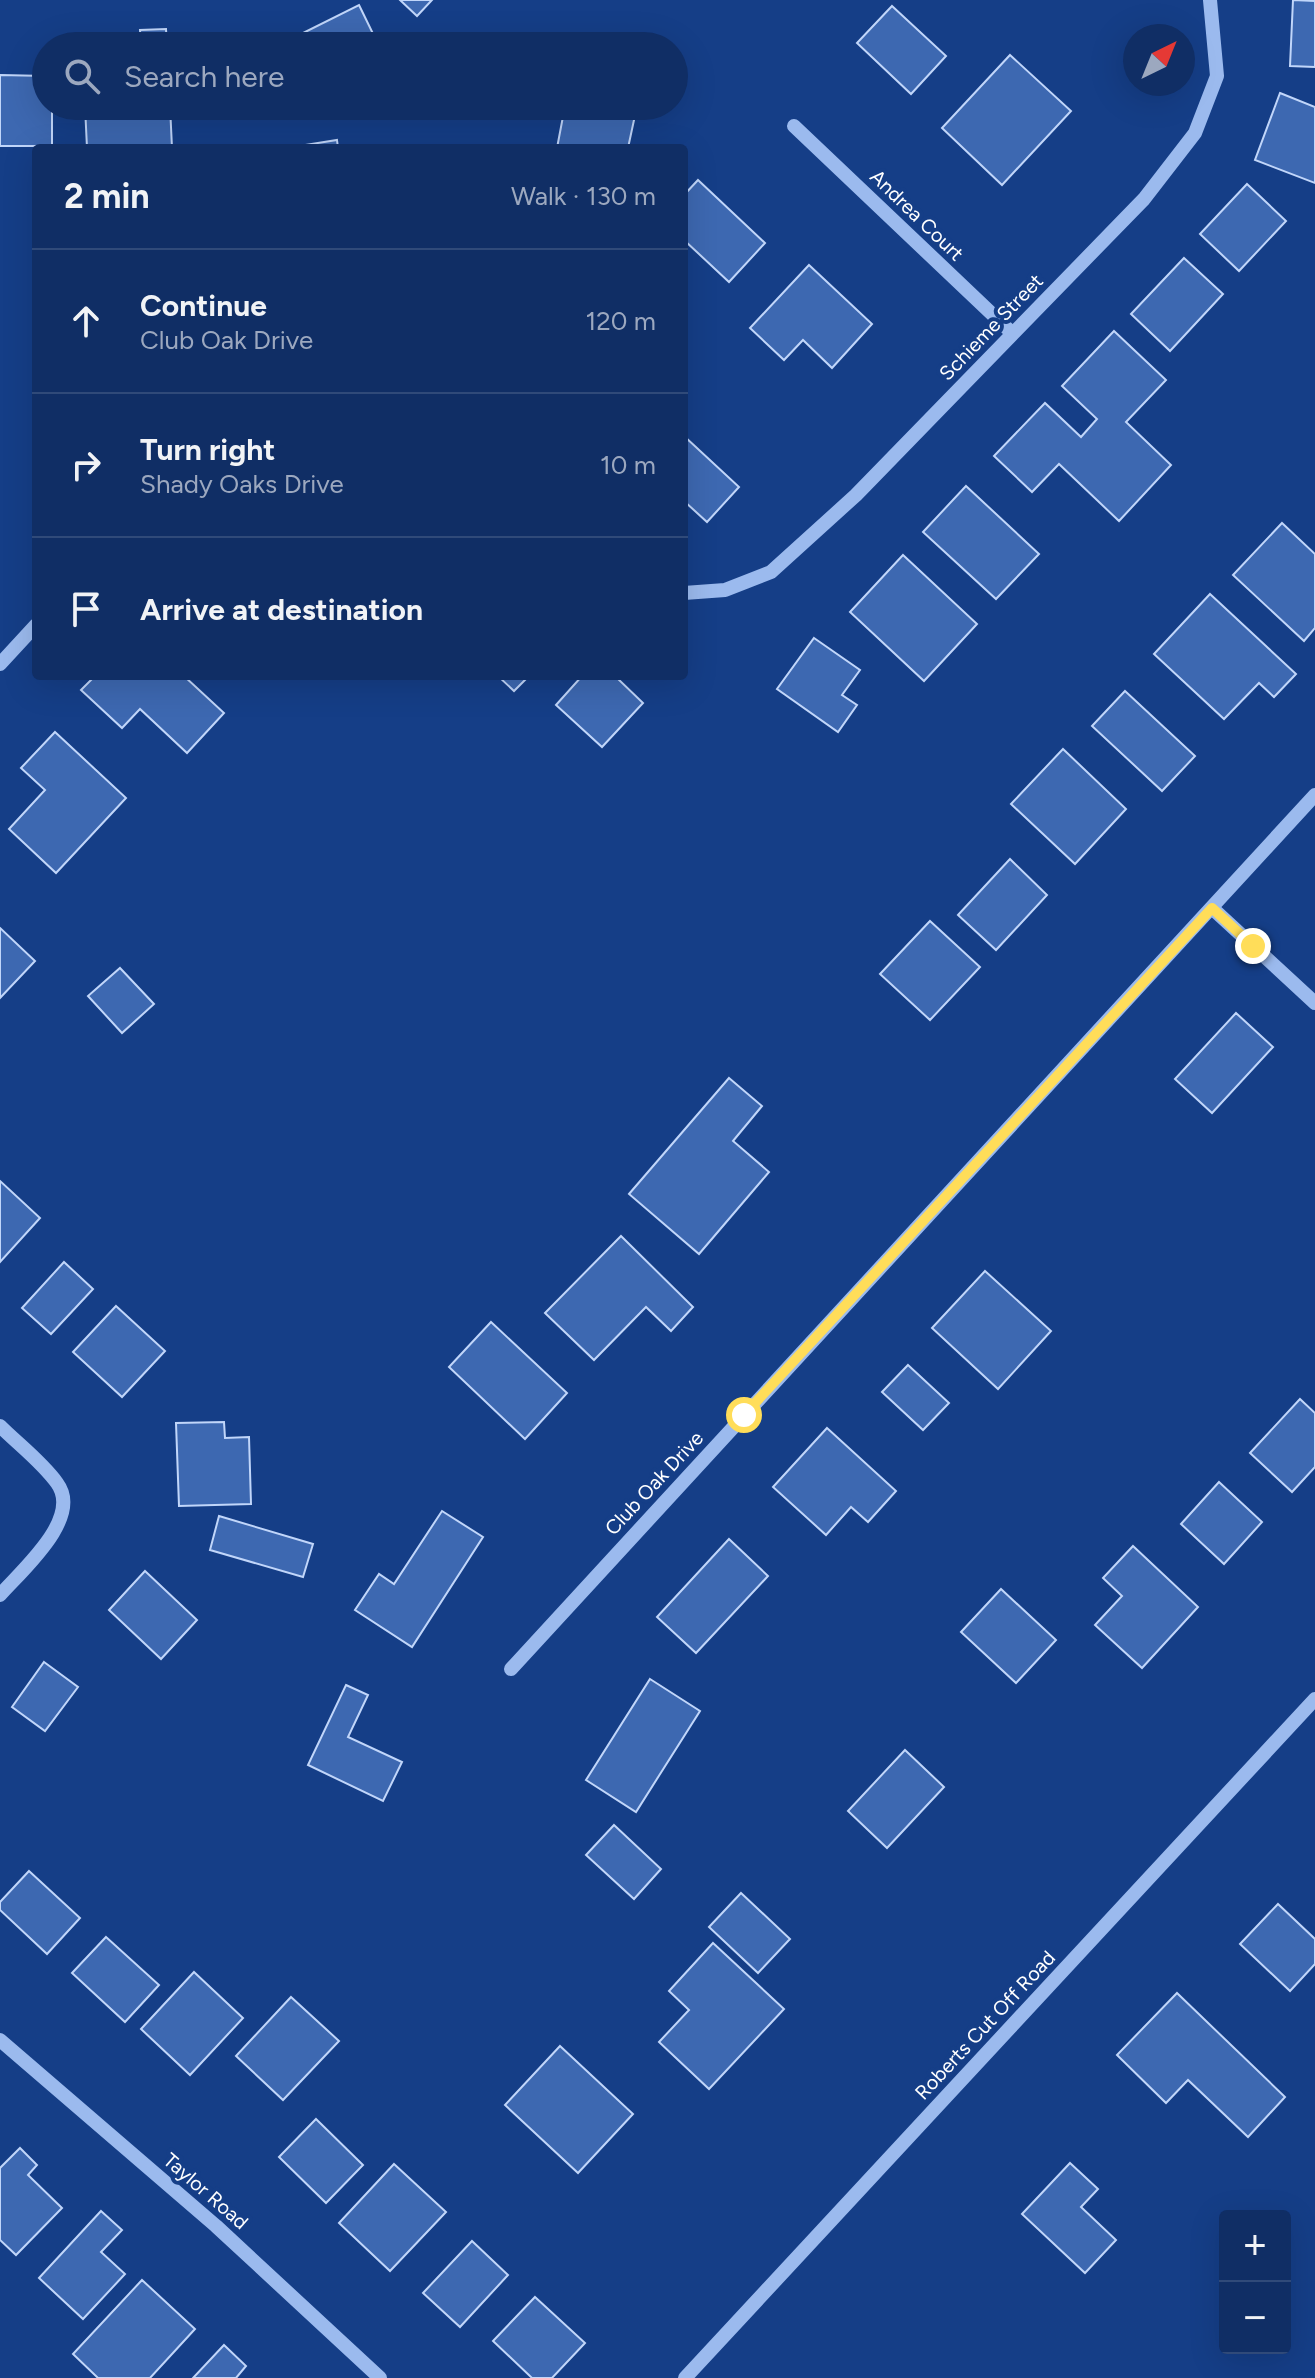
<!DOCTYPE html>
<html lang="en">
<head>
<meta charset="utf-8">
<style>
	body { margin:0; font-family:Figtree,sans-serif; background:#1e3a6e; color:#f1f3f6 }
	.controls { position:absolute; right:24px; bottom:24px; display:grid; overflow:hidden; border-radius:8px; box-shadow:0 8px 32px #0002 }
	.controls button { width:72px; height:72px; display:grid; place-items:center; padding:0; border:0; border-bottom:2px solid #304a79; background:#102e65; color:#f1f3f6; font:40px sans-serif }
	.compass { position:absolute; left:1123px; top:24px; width:72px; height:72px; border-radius:50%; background:#102e65; box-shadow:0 8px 32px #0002; rotate:43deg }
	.stop { position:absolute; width:24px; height:24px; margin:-18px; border:6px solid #ffdd59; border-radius:50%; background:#fff }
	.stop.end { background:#ffdd59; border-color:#fff; box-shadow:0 2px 8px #0008 }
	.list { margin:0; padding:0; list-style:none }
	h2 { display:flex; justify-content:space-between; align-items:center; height:104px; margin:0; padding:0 32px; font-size:34px }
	h2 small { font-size:26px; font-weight:400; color:#9ca8bf }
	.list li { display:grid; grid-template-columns:52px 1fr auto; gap:24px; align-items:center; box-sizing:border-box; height:144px; padding:0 32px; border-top:2px solid #304a79 }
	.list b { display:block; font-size:30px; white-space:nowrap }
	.list p { margin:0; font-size:26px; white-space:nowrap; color:#9ca8bf }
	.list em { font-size:26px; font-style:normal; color:#9ca8bf }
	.icon { flex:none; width:44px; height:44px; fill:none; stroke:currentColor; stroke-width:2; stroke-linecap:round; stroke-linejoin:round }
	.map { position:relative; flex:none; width:1315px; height:2378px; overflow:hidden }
	.search { position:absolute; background:#102e65; box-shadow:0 8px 32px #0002; left:32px; top:32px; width:656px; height:88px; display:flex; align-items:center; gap:20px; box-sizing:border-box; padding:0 28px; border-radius:44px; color:#9ca8bf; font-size:30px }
	.panel { position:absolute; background:#102e65; box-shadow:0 8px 32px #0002; left:32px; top:144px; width:656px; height:536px; border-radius:8px }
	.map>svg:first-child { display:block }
	.building { fill:#3d68b1; stroke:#c1d6fa; stroke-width:2 }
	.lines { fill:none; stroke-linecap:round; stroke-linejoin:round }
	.minor { stroke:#9bbaee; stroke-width:14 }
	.route { stroke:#ffdd59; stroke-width:10 }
	.labels { text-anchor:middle; stroke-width:8; stroke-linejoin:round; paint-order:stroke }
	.street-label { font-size:20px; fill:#fff; stroke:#153e87 }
</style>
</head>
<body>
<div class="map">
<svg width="1315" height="2378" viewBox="0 0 1315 2378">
	<rect width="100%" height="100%" fill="#153e87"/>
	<g class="building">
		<polygon points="400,0 432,0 417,16"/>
		<polygon points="1293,0 1315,1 1315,67 1290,66"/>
		<polygon points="359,5 379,46 292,46 289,40"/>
		<polygon points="892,6 946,56 911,94 857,43"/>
		<polygon points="166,29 167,46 141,46 140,30"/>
		<polygon points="580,38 618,46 578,46"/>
		<polygon points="1010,55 1071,111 1002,185 942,128"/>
		<polygon points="0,75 46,76 46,106 52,106 52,146 0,146"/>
		<polygon points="1280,93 1315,107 1315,183 1255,160"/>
		<polygon points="85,106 170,106 172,148 87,148"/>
		<polygon points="565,106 637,106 628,148 557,148"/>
		<polygon points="337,140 338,148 306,148 305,145"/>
		<polygon points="698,180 765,243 729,282 684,240 684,195"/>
		<polygon points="1247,184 1286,221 1239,271 1200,234"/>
		<polygon points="1184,258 1223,294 1170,351 1131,314"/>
		<polygon points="809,265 872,324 832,368 803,340 784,360 750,328"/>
		<polygon points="1114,331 1166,380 1126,422 1171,465 1119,521 1059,464 1032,492 994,456 1045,403 1081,437 1097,419 1062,386"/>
		<polygon points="684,436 739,487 707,522 684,501"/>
		<polygon points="966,486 1039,554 996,599 923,532"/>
		<polygon points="1282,523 1315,554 1315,628 1304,641 1233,575"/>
		<polygon points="903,555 977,624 924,681 850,612"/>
		<polygon points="1210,594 1296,674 1274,697 1259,683 1224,719 1154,654"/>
		<polygon points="814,638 860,670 842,695 857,705 838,732 777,689"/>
		<polygon points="95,676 184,676 224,713 187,753 140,709 122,728 81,690"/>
		<polygon points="498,676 529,676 514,691"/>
		<polygon points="582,676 615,676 643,703 602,747 556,705"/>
		<polygon points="1125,691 1195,756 1162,791 1092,726"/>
		<polygon points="55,732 126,798 56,873 9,829 45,790 21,768"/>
		<polygon points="1063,749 1126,809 1075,864 1011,804"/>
		<polygon points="1010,859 1047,895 996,950 958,915"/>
		<polygon points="930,921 980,967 930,1020 880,974"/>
		<polygon points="0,928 35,961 0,998"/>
		<polygon points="120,968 154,1004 122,1033 88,996"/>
		<polygon points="1236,1013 1273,1047 1212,1113 1175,1079"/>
		<polygon points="729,1078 762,1106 733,1141 769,1172 699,1254 629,1194"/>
		<polygon points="0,1181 40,1218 0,1262"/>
		<polygon points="621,1236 693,1307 671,1331 646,1307 594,1360 545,1313"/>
		<polygon points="64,1262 93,1289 51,1334 22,1308"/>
		<polygon points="985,1271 1051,1331 998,1389 932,1328"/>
		<polygon points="116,1306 165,1351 122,1397 73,1352"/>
		<polygon points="491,1322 567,1393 525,1439 449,1367"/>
		<polygon points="908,1365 949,1403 923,1430 882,1392"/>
		<polygon points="1300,1399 1315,1413 1315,1467 1292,1492 1250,1453"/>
		<polygon points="224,1422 225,1438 249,1437 251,1504 179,1506 176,1423"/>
		<polygon points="827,1428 896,1491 868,1522 851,1507 826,1535 773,1487"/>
		<polygon points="1219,1482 1262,1522 1224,1564 1181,1524"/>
		<polygon points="442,1511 483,1537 412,1647 355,1610 379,1574 394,1584"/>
		<polygon points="219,1516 313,1544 303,1577 210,1550"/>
		<polygon points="729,1539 768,1576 696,1653 657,1617"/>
		<polygon points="1133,1546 1198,1607 1142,1668 1095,1625 1122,1596 1103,1578"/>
		<polygon points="145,1571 197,1620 161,1659 109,1610"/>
		<polygon points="1001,1589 1056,1640 1016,1683 961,1632"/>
		<polygon points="44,1662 78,1687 45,1731 12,1707"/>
		<polygon points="650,1679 700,1711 636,1812 586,1780"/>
		<polygon points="346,1685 368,1695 348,1737 402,1762 383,1801 308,1765"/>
		<polygon points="905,1750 944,1787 887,1848 848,1811"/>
		<polygon points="614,1825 661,1869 634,1899 586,1855"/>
		<polygon points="29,1871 80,1918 47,1954 0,1910 0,1902"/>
		<polygon points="741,1893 790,1939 758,1973 709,1927"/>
		<polygon points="1278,1904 1315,1939 1315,1964 1290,1991 1240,1944"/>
		<polygon points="106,1937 159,1985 125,2022 72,1973"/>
		<polygon points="713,1943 784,2009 709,2089 659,2042 689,2010 669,1991"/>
		<polygon points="194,1972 243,2018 190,2075 141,2029"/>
		<polygon points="1177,1993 1285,2097 1248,2137 1188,2080 1166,2103 1117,2055"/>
		<polygon points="291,1997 339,2041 283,2100 236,2056"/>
		<polygon points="560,2046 633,2114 578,2173 505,2105"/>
		<polygon points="316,2119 363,2165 326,2203 279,2157"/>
		<polygon points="20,2148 37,2165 28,2175 62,2208 16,2255 0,2240 0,2168"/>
		<polygon points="1070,2163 1098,2189 1081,2207 1116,2240 1085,2273 1022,2214"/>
		<polygon points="394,2164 446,2212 390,2271 339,2223"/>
		<polygon points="101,2211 122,2230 101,2252 125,2274 83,2319 39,2278"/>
		<polygon points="472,2241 508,2275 460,2327 423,2293"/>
		<polygon points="142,2280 195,2329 150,2378 98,2378 73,2354"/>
		<polygon points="535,2297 585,2343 552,2378 532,2378 493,2341"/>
		<polygon points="224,2345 246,2366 236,2378 193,2378"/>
	</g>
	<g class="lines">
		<g class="minor">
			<polyline points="794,126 1012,333"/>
			<polyline points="684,593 725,590 771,572 856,495 1144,199 1195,133 1217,76 1210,0"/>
			<polyline points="0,664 36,625"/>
			<polyline points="1212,908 1315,1003"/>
			<path d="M0,1426C18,1444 42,1462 57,1483C83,1518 22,1570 0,1595"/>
			<polyline points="511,1669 1315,795"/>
			<polyline points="0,2040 216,2226 380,2378"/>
			<polyline points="685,2378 1315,1699"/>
		</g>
	</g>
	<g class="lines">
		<polyline class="route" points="744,1415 1212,908 1253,946"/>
	</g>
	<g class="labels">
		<g class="street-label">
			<text transform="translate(917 215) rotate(44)" y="7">Andrea Court</text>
			<text transform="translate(991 327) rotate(-46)" y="7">Schieme Street</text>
			<text transform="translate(654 1483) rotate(-47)" y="7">Club Oak Drive</text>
			<text transform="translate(985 2025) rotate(-47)" y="7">Roberts Cut Off Road</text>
			<text transform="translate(206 2191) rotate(41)" y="7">Taylor Road</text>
		</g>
	</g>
</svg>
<div class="controls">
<button>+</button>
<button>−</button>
</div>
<svg class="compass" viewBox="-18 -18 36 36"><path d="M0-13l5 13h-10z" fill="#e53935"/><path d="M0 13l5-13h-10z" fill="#9ca8bf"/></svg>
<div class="stop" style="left:744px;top:1415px"></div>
<div class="stop end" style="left:1253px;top:946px"></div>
<div class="search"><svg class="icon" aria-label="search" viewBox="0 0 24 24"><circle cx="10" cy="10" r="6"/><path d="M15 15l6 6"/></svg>Search here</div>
<section class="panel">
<h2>2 min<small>Walk · 130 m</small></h2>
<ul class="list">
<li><svg class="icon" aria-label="ahead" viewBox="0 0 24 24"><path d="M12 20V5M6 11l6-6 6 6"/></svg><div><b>Continue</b><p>Club Oak Drive</p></div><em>120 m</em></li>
<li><svg class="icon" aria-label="right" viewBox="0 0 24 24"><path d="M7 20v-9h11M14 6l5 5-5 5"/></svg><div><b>Turn right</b><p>Shady Oaks Drive</p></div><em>10 m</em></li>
<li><svg class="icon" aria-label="arrive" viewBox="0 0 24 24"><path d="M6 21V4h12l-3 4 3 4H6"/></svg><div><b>Arrive at destination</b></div></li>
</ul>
</section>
</div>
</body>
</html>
